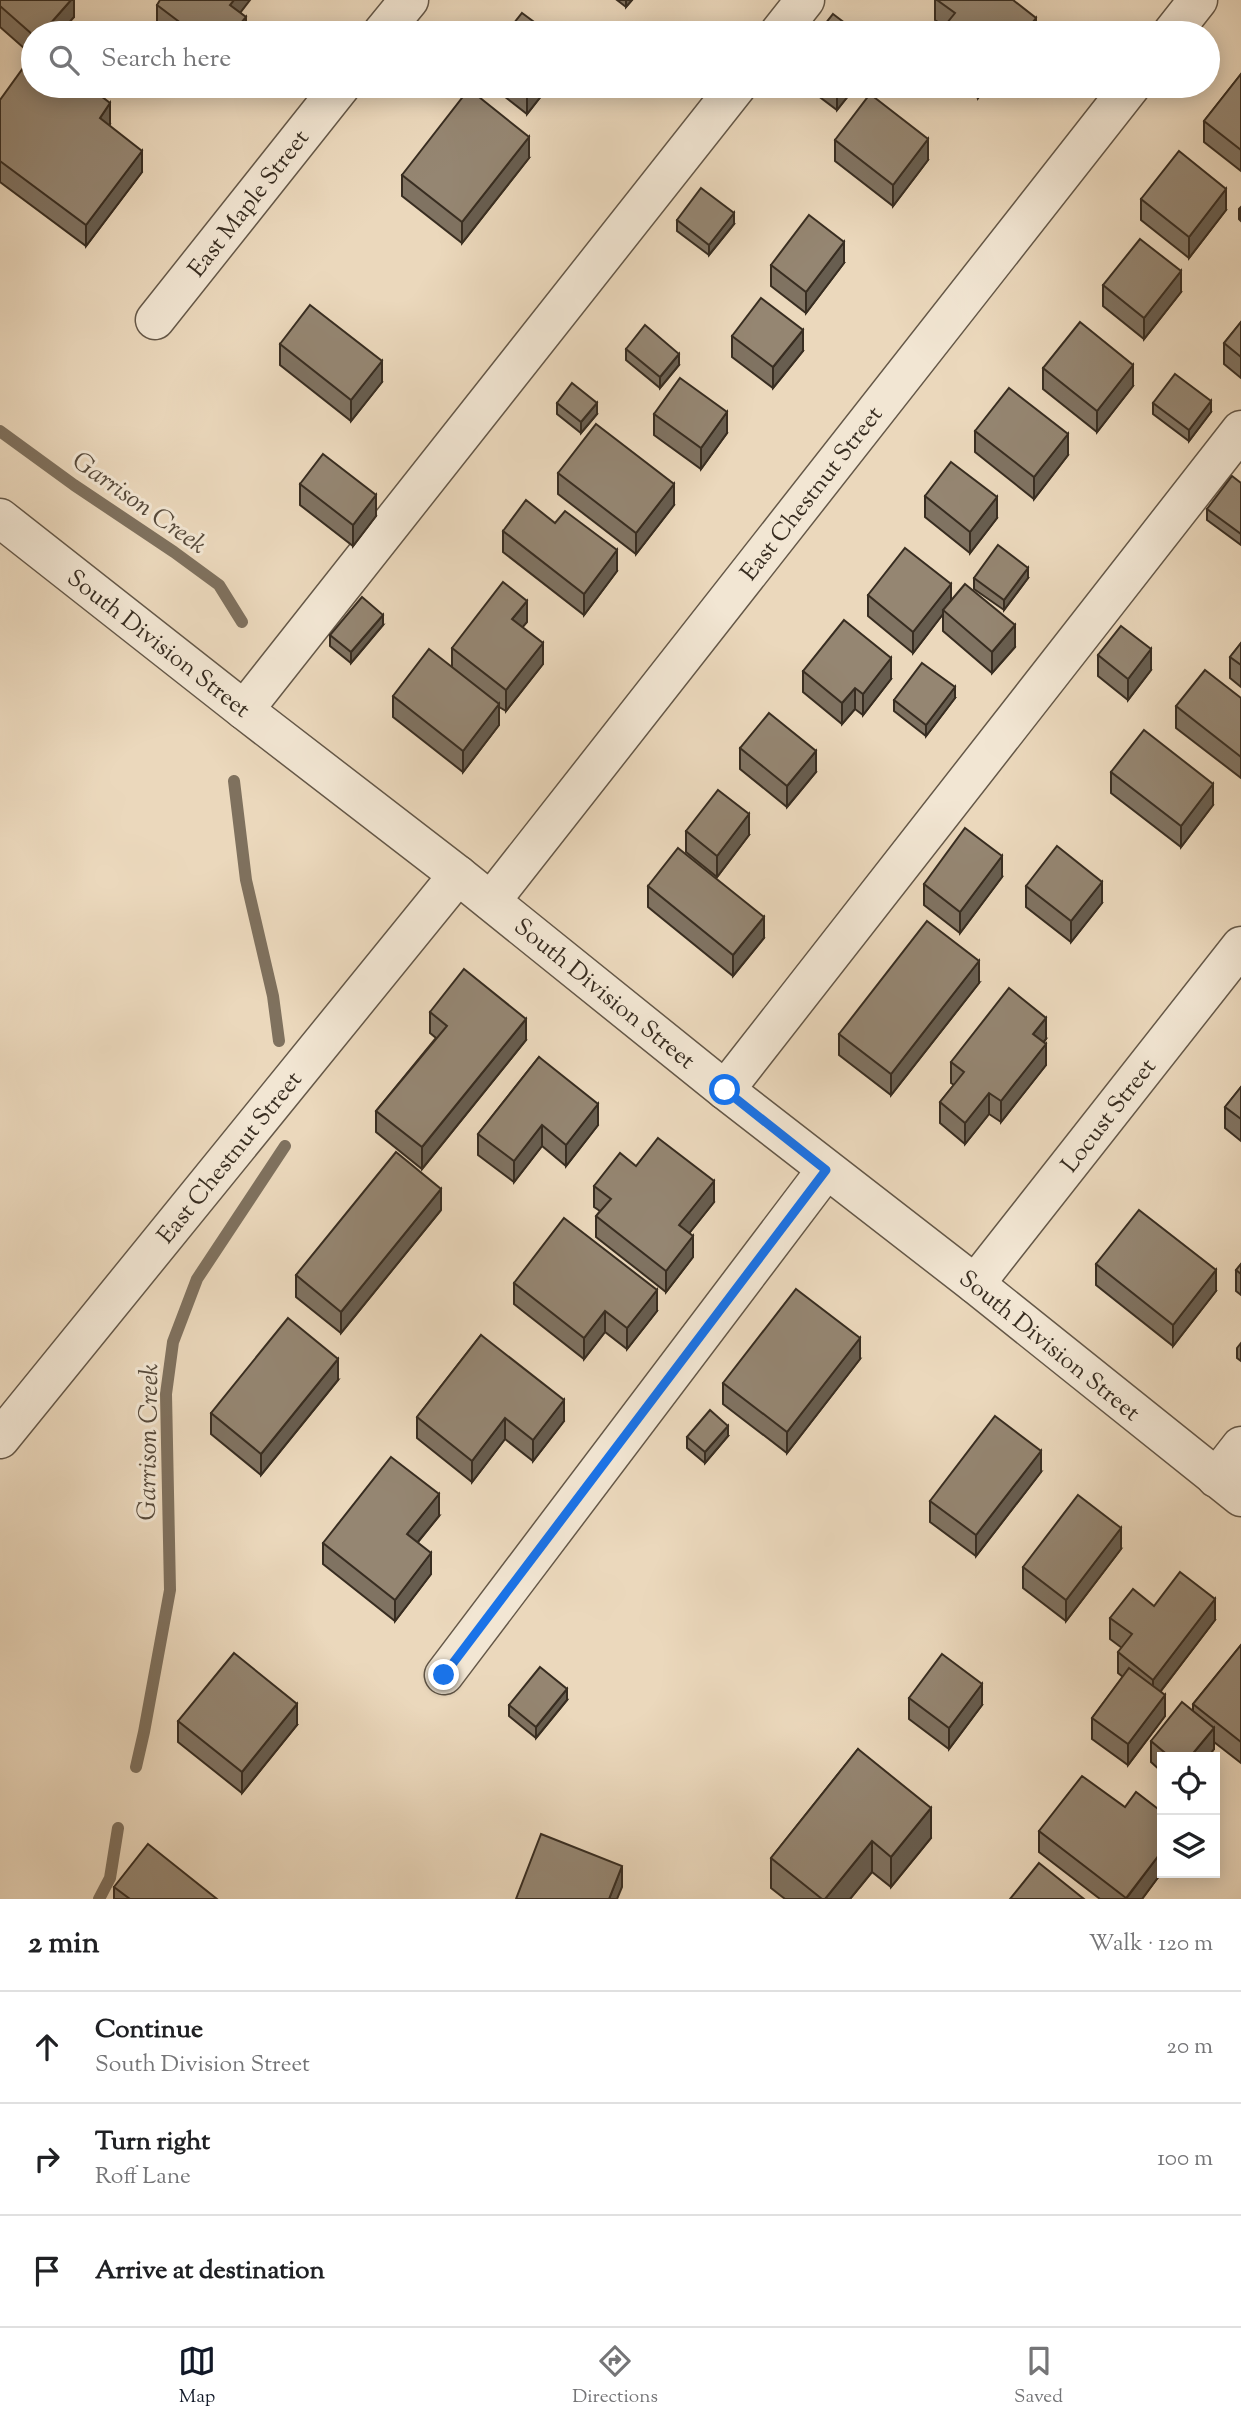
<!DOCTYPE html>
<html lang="en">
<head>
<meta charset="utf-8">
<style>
	body { margin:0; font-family:"Sorts Mill Goudy",serif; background:#f2f2f2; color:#202124 }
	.controls { position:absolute; right:21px; bottom:21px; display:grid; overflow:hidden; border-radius:0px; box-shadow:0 4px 18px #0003 }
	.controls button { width:63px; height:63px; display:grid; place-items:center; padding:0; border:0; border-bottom:2px solid #e0e0e0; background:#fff; color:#202124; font:35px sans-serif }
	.stop { position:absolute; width:21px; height:21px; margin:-16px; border:5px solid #1a73e8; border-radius:50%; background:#fff }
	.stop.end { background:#1a73e8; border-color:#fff; box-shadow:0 2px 7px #0008 }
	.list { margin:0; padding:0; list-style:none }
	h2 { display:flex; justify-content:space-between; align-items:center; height:91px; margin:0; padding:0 28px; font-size:30px }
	h2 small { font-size:23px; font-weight:400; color:#757577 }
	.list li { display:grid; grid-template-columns:46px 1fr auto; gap:21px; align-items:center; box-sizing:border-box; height:112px; padding:0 28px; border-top:2px solid #e0e0e0 }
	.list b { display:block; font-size:26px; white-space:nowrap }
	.list p { margin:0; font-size:23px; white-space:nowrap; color:#757577 }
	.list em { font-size:23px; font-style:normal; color:#757577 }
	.icon { flex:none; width:38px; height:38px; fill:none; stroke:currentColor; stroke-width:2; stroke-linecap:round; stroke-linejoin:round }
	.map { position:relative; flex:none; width:1241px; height:1899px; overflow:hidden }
	.search { position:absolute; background:#fff; box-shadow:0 4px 18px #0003; left:21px; right:21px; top:21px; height:77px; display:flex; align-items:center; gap:18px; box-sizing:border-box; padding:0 24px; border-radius:38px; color:#757577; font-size:26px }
	.sheet { height:427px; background:#fff }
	nav { display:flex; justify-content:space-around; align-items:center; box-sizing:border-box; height:98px; border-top:2px solid #e0e0e0; background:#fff; font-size:19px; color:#757577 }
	nav a { display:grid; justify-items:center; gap:4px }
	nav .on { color:#111827 }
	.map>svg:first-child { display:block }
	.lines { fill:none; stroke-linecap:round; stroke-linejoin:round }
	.stream { stroke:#7f715e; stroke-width:12 }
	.minor-casing { stroke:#655848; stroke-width:41 }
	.minor { stroke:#f2e6d3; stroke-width:38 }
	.wall { fill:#807362; stroke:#382d21; stroke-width:2 }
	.shaded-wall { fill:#685e50; stroke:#382d21; stroke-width:2 }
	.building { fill:#958672; stroke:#382d21; stroke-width:2 }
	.route { stroke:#1a73e8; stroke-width:9 }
	.labels { text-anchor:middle; stroke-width:6; stroke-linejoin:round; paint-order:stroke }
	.street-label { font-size:24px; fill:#382d21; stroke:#f2e6d3 }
	.water-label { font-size:26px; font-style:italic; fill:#56493a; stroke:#f2e6d3 }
</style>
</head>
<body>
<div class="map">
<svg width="1241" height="1899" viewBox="0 0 1241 1899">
	<rect width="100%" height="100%" fill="#ebd8bc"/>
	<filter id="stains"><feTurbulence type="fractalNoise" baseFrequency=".00286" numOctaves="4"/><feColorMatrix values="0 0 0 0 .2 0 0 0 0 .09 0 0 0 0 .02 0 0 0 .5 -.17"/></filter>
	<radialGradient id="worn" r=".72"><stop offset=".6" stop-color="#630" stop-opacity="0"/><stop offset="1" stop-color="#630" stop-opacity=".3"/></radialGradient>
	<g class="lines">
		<g class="stream">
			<polyline points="0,431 74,485 174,552 219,585 242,622"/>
			<polyline points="234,781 246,880 273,996 279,1041"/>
			<polyline points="136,1767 144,1732 170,1590 166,1394 173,1342 197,1279 285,1146"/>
			<polyline points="99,1899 110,1878 118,1828"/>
		</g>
		<g class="minor-casing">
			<g id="minor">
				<polyline points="382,33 409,0"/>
				<polyline points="779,33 805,0"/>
				<polyline points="1172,33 1198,0"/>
				<polyline points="155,320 341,86"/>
				<polyline points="0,518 244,710 458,875 725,1090 975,1284 1241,1497"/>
				<polyline points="244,710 737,86"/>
				<polyline points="491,901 1131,86"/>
				<polyline points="725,1090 1241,430"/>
				<polyline points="975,1284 1241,946"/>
				<polyline points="0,1439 458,875"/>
				<polyline points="1216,1478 1241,1446"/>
				<polyline points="444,1675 826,1170"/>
			</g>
		</g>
		<use href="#minor" class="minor"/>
	</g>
	<g class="wall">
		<polygon points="0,0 74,0 74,17 33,33 33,56 0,27"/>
		<polygon points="617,0 632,0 626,7"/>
		<polygon points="935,0 1013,0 1036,33 944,26 935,20"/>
		<polygon points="157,5 240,12 246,33 166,33 157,26"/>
		<polygon points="1241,74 1241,171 1204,142 1204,121"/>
		<polygon points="491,86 549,86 527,114"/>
		<polygon points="805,86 856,86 837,110"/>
		<polygon points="961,86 987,86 978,98"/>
		<polygon points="0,100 110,124 109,126 142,172 86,246 0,182"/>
		<polygon points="835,140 928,160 893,206 835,161"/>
		<polygon points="529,158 462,243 402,196 402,175"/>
		<polygon points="1141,199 1226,210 1189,258 1141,220"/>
		<polygon points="1241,207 1241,221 1239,219 1239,209"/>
		<polygon points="677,220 734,224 709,255 677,231"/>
		<polygon points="844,263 806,313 771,286 771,265"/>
		<polygon points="1103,285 1181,292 1144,339 1103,306"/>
		<polygon points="1241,322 1241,378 1224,364 1224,343"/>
		<polygon points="732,336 803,351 773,388 732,357"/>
		<polygon points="280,344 382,382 351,421 280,365"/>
		<polygon points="626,349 679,365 660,388 626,360"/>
		<polygon points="1043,368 1133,386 1097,432 1043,389"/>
		<polygon points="557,403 597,414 581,433 557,414"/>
		<polygon points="1153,403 1211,412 1189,441 1153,414"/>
		<polygon points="654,414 727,433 701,469 654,435"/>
		<polygon points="975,431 1068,455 1034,499 975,452"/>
		<polygon points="558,473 674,505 636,554 558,494"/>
		<polygon points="1241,483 1241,545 1207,520 1207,509"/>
		<polygon points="300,484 376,516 353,546 300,505"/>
		<polygon points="925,496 997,518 970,553 925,517"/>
		<polygon points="503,531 617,571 584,615 503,552"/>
		<polygon points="974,578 1028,578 1004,610 974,589"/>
		<polygon points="868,595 951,602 1015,647 992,673 943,631 943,614 913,653 868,616"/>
		<polygon points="527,622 522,627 543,664 506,711 499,707 499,725 463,772 393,717 393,696 452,667 452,648"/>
		<polygon points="383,625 351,663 330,646 330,635"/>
		<polygon points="1241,643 1241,687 1230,678 1230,657"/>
		<polygon points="1098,655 1151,670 1128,700 1098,676"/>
		<polygon points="803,671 891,679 863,715 855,709 842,724 803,692"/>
		<polygon points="955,698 926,736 894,711 894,700"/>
		<polygon points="1241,698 1241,778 1176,728 1176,706"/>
		<polygon points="740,748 816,772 787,807 740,769"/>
		<polygon points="1111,772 1213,805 1181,847 1111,793"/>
		<polygon points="686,831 749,835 717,877 686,852"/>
		<polygon points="1002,877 960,933 924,905 924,884"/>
		<polygon points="648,886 764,938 733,976 648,907"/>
		<polygon points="1026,886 1102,903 1071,942 1026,907"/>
		<polygon points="979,983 891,1095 839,1055 839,1034"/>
		<polygon points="430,1012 526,1040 422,1169 376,1132 376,1111 436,1038 430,1033"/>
		<polygon points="1046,1039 1044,1042 1046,1065 1001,1122 989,1114 965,1144 940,1123 940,1102 954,1085 951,1083 951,1062"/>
		<polygon points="539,1057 598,1125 566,1166 542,1146 514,1182 478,1155 478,1134"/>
		<polygon points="1241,1087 1241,1141 1225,1128 1225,1107"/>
		<polygon points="636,1166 714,1202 689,1233 693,1257 666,1292 596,1237 596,1216 600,1211 594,1207 594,1186"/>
		<polygon points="441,1210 341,1333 296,1297 296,1275"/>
		<polygon points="1096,1264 1216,1291 1173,1346 1096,1285"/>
		<polygon points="1241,1264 1241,1295 1236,1291 1236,1270"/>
		<polygon points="514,1283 657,1311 627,1349 605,1332 584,1359 514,1304"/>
		<polygon points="481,1335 564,1421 533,1461 505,1439 472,1482 417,1438 417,1417"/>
		<polygon points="1241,1343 1241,1361 1237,1358 1237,1348"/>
		<polygon points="860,1359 787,1453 723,1404 723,1383"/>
		<polygon points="338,1380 261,1475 211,1434 211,1413"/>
		<polygon points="728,1436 705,1463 687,1448 687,1437"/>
		<polygon points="1041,1472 976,1556 930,1522 930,1501"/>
		<polygon points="439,1516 418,1542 431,1574 395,1621 323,1564 323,1543"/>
		<polygon points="1121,1549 1066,1621 1023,1588 1023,1567"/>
		<polygon points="1154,1606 1215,1620 1161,1691 1165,1716 1128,1765 1092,1739 1092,1718 1123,1677 1118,1673 1118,1652 1122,1648 1110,1639 1110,1618"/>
		<polygon points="1241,1645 1241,1763 1214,1742 1214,1749 1208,1757 1162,1757 1162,1772 1151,1762 1151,1741 1193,1711 1193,1704"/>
		<polygon points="909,1698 982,1705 949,1749 909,1719"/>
		<polygon points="567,1700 536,1738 509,1716 509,1705"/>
		<polygon points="178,1721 297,1725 242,1793 178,1742"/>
		<polygon points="858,1749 931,1838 891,1887 872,1872 850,1899 785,1899 771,1888 771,1858"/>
		<polygon points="1125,1807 1162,1812 1162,1872 1142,1899 1100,1899 1039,1852 1039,1831"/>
		<polygon points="114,1887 217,1899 114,1899"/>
	</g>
	<g class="shaded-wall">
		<polygon points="71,0 74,0 74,17 60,33 42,33"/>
		<polygon points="234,0 250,0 230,26 230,5"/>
		<polygon points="626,0 632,0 626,7"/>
		<polygon points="246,17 246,33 233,33"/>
		<polygon points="1036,18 1036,33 1024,33"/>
		<polygon points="532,86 549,86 527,114 527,93"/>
		<polygon points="840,86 856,86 837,110 837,89"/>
		<polygon points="978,86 987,86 978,98"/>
		<polygon points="110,103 110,124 100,139 100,118"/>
		<polygon points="529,137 529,158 462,243 462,222"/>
		<polygon points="928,139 928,160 893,206 893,185"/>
		<polygon points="142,151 142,172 86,246 86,225"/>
		<polygon points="1226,189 1226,210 1189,258 1189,237"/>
		<polygon points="734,213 734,224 709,255 709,245"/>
		<polygon points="844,242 844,263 806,313 806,292"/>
		<polygon points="1181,271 1181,292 1144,339 1144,318"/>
		<polygon points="803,330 803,351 773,388 773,367"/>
		<polygon points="679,354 679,365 660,388 660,377"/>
		<polygon points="382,361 382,382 351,421 351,400"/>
		<polygon points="1133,365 1133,386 1097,432 1097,411"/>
		<polygon points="1211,401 1211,412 1189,441 1189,430"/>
		<polygon points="597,403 597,414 581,433 581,422"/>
		<polygon points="727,412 727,433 701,469 701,448"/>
		<polygon points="1068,434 1068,455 1034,499 1034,477"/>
		<polygon points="674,484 674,505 636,554 636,533"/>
		<polygon points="376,495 376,516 353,546 353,525"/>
		<polygon points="997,497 997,518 970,553 970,532"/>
		<polygon points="617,550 617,571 584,615 584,594"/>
		<polygon points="1028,568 1028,578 1004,610 1004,600"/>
		<polygon points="951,584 951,605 943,610 943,614 913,653 913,632"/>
		<polygon points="527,601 527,622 512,640 512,619"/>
		<polygon points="383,615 383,625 351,663 351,652"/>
		<polygon points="1015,625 1015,647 992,673 992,652"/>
		<polygon points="543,643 543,664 506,711 506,690"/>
		<polygon points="1151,649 1151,670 1128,700 1128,679"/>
		<polygon points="891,658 891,679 863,715 863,694"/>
		<polygon points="955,687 955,698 926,736 926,725"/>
		<polygon points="855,688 855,709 842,724 842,703"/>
		<polygon points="499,704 499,725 463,772 463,751"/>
		<polygon points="816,751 816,772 787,807 787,786"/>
		<polygon points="1213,784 1213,805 1181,847 1181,826"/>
		<polygon points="749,814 749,835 717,877 717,856"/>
		<polygon points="1002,856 1002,877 960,933 960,912"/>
		<polygon points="1102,882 1102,903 1071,942 1071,921"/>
		<polygon points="764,917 764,938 733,976 733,955"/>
		<polygon points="979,961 979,983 891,1095 891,1074"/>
		<polygon points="1046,1018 1046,1039 1033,1055 1033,1034"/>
		<polygon points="526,1019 526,1040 422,1169 422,1147"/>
		<polygon points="1046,1044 1046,1065 1001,1122 1001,1101"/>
		<polygon points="989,1093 989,1114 965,1144 965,1123"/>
		<polygon points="598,1104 598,1125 566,1166 566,1145"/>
		<polygon points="542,1125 542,1146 514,1182 514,1161"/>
		<polygon points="714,1181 714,1202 679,1246 679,1225"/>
		<polygon points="441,1189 441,1210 341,1333 341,1312"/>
		<polygon points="693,1236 693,1257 666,1292 666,1271"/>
		<polygon points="1216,1270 1216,1291 1173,1346 1173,1325"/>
		<polygon points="657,1290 657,1311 627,1349 627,1328"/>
		<polygon points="605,1311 605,1332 584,1359 584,1338"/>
		<polygon points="860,1338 860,1359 787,1453 787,1432"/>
		<polygon points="338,1359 338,1380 261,1475 261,1454"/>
		<polygon points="564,1400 564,1421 533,1461 533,1440"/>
		<polygon points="505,1418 505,1439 472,1482 472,1461"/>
		<polygon points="728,1426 728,1436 705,1463 705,1452"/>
		<polygon points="1041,1451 1041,1472 976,1556 976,1535"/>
		<polygon points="439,1494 439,1516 407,1555 407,1534"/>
		<polygon points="1121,1528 1121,1549 1066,1621 1066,1600"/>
		<polygon points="431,1553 431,1574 395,1621 395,1600"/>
		<polygon points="1215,1599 1215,1620 1153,1701 1153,1680"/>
		<polygon points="982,1684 982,1705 949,1749 949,1728"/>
		<polygon points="567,1689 567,1700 536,1738 536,1727"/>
		<polygon points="1165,1695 1165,1716 1128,1765 1128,1744"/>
		<polygon points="297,1704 297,1725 242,1793 242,1772"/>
		<polygon points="1214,1728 1214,1749 1208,1757 1190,1757"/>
		<polygon points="931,1808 931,1838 891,1887 891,1857"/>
		<polygon points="872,1841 872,1872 850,1899 825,1899"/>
		<polygon points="1162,1851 1162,1872 1142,1899 1126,1899"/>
		<polygon points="622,1866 622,1887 617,1899 609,1899"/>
	</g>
	<g class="building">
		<polygon points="0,0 71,0 42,33 33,33 33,35 0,6"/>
		<polygon points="160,0 234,0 230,5 246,17 233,33 194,33 157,5"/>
		<polygon points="937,0 1013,0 1036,18 1024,33 939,33 955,13"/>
		<polygon points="522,13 549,33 506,33"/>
		<polygon points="833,14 858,33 818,33"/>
		<polygon points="26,64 33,69 33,86 56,86 63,91 68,86 88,86 110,103 100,118 142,151 86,225 0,161 0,100"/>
		<polygon points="1241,74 1241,150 1204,121"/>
		<polygon points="518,86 532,86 527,93"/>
		<polygon points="469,89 529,137 462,222 402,175"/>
		<polygon points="870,94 928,139 893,185 835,140"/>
		<polygon points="1179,151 1226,189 1189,237 1141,199"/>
		<polygon points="701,188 734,213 709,245 677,220"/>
		<polygon points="809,215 844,242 806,292 771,265"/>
		<polygon points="1140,239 1181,271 1144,318 1103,285"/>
		<polygon points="761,298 803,330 773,367 732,336"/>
		<polygon points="310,305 382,361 351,400 280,344"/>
		<polygon points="1080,322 1133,365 1097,411 1043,368"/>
		<polygon points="1241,322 1241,357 1224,343"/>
		<polygon points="645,325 679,354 660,377 626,349"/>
		<polygon points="1175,374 1211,401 1189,430 1153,403"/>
		<polygon points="680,378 727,412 701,448 654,414"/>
		<polygon points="572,383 597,403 581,422 557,403"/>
		<polygon points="1009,388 1068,434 1034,477 975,431"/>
		<polygon points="596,424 674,484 636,533 558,473"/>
		<polygon points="323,454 376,495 353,525 300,484"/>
		<polygon points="951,462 997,497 970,532 925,496"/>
		<polygon points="1232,476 1241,483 1241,534 1207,509"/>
		<polygon points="526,500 555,523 565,511 617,550 584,594 503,531"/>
		<polygon points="998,545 1028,568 1004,600 974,578"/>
		<polygon points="905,548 951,584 913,632 868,595"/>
		<polygon points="503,582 527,601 512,619 543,643 506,690 452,648"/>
		<polygon points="965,584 1015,625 992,652 943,610"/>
		<polygon points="362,597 383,615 351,652 330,635"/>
		<polygon points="844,620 891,658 863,694 855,688 842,703 803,671"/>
		<polygon points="1121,626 1151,649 1128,679 1098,655"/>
		<polygon points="1241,643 1241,665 1230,657"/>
		<polygon points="429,649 499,704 463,751 393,696"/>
		<polygon points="922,663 955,687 926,725 894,700"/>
		<polygon points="1205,670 1241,698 1241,757 1176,706"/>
		<polygon points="769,713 816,751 787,786 740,748"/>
		<polygon points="1144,730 1213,784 1181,826 1111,772"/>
		<polygon points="718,790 749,814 717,856 686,831"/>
		<polygon points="965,828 1002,856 960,912 924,884"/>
		<polygon points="1057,846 1102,882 1071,921 1026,886"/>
		<polygon points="678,848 764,917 733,955 648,886"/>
		<polygon points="927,921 979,961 891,1074 839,1034"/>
		<polygon points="464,969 526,1019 422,1147 376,1111 447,1026 430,1012"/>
		<polygon points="1009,988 1046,1018 1033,1034 1046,1044 1001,1101 989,1093 965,1123 940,1102 964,1072 951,1062"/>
		<polygon points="539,1057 598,1104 566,1145 542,1125 514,1161 478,1134"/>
		<polygon points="1241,1087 1241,1119 1225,1107"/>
		<polygon points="658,1138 714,1181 679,1225 693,1236 666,1271 596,1216 611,1199 594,1186 620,1153 636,1166"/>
		<polygon points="396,1152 441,1189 341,1312 296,1275"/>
		<polygon points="1139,1210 1216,1270 1173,1325 1096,1264"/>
		<polygon points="564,1218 657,1290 627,1328 605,1311 584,1338 514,1283"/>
		<polygon points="1241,1264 1241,1274 1236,1270"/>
		<polygon points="796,1289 860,1338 787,1432 723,1383"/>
		<polygon points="288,1318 338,1359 261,1454 211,1413"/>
		<polygon points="481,1335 564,1400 533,1440 505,1418 472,1461 417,1417"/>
		<polygon points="710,1410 728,1426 705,1452 687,1437"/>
		<polygon points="995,1416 1041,1451 976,1535 930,1501"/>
		<polygon points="391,1457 439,1494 407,1534 431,1553 395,1600 323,1543"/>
		<polygon points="1078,1495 1121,1528 1066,1600 1023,1567"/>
		<polygon points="1180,1572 1215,1599 1153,1680 1118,1652 1132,1634 1110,1618 1133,1589 1154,1606"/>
		<polygon points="1241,1645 1241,1742 1193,1704"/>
		<polygon points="234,1653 297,1704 242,1772 178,1721"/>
		<polygon points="942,1654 982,1684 949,1728 909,1698"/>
		<polygon points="540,1667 567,1689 536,1727 509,1705"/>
		<polygon points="1129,1668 1165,1695 1128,1744 1092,1718"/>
		<polygon points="1182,1702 1214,1728 1190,1757 1170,1757 1151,1741"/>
		<polygon points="858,1749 931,1808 891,1857 872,1841 825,1899 822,1899 771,1858"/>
		<polygon points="1082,1776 1125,1807 1136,1792 1162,1812 1162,1851 1126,1898 1039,1831"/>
		<polygon points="541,1834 622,1866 609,1899 516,1899"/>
		<polygon points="148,1844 217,1899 130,1899 114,1887"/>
		<polygon points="1039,1863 1084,1899 1010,1899"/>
	</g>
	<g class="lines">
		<polyline class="route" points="444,1675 826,1170 725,1090"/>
	</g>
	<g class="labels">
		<g class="street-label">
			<text transform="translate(248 203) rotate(-52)" y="8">East Maple Street</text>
			<text transform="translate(811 493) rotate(-52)" y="8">East Chestnut Street</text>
			<text transform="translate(159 643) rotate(38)" y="8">South Division Street</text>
			<text transform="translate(605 993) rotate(39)" y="8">South Division Street</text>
			<text transform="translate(1108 1115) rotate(-52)" y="8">Locust Street</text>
			<text transform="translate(229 1157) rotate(-51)" y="8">East Chestnut Street</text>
			<text transform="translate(1050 1345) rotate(39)" y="8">South Division Street</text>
		</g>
		<g class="water-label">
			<text transform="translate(140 502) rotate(35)" y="9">Garrison Creek</text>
			<text transform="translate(147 1442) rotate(-89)" y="9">Garrison Creek</text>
		</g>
	</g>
	<rect width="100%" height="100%" filter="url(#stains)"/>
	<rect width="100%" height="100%" fill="url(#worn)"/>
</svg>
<div class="controls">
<button><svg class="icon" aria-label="locate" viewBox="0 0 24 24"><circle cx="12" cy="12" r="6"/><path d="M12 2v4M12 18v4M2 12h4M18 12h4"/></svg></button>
<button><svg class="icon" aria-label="layers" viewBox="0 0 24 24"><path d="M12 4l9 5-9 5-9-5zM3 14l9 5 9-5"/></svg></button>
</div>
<div class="stop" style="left:725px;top:1090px"></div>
<div class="stop end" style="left:444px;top:1675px"></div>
<div class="search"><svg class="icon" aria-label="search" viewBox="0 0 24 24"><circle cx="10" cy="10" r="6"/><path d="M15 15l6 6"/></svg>Search here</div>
</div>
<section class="sheet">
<h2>2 min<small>Walk · 120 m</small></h2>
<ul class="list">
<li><svg class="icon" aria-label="ahead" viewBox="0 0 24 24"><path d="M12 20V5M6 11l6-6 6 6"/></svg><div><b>Continue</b><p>South Division Street</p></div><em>20 m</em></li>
<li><svg class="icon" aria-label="right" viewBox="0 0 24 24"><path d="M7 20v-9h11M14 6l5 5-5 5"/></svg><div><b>Turn right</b><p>Roff Lane</p></div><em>100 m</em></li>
<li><svg class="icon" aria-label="arrive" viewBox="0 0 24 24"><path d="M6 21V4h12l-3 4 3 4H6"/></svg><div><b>Arrive at destination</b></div></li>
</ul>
</section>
<nav>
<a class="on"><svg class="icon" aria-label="map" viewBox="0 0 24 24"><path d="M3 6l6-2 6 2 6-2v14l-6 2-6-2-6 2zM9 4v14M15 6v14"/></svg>Map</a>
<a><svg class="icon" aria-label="directions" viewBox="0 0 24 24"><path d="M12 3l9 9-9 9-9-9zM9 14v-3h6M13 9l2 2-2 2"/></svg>Directions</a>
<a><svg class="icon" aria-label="saved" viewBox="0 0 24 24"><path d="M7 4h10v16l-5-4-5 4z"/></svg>Saved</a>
</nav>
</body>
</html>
